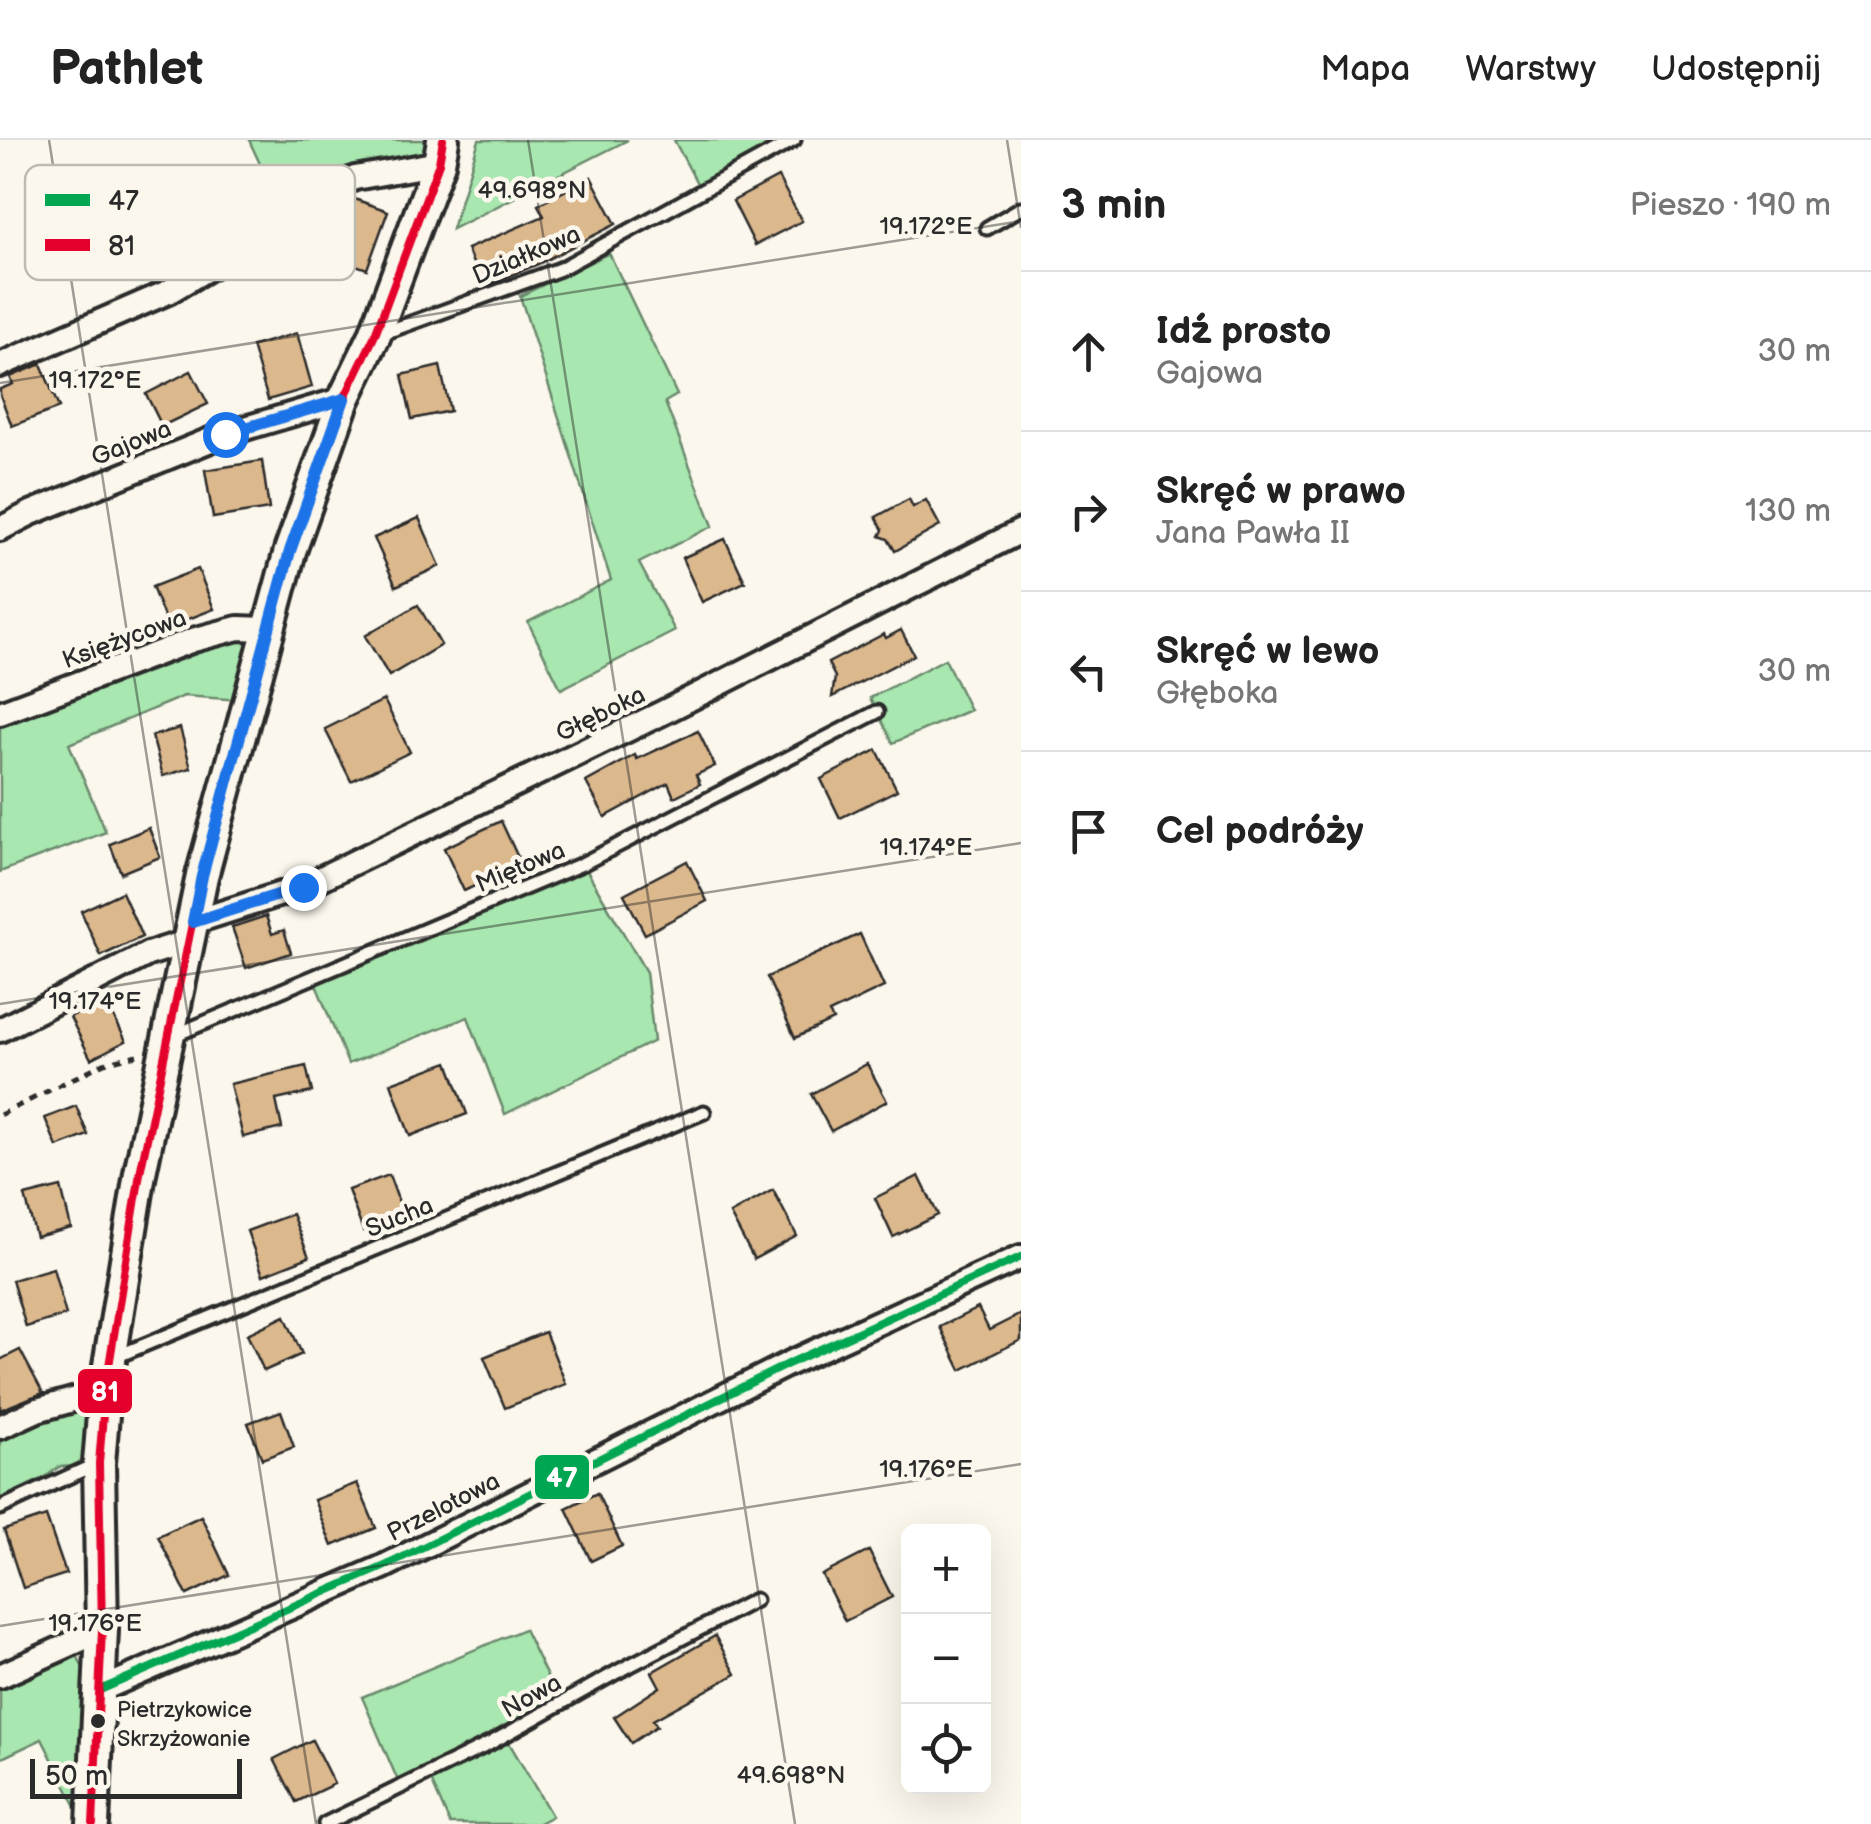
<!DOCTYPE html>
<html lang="pl">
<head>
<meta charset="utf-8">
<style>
	body { margin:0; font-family:"Balsamiq Sans",sans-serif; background:#f2f2f2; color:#222 }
	.controls { position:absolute; right:30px; bottom:30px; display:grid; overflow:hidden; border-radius:15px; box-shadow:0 10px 40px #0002 }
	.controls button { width:90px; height:90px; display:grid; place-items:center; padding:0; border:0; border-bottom:2px solid #e0e0e0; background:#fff; color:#222; font:50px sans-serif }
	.scale { position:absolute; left:30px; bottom:25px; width:212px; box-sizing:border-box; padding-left:10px; border:5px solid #2b2b2b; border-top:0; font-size:28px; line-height:35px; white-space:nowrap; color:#2b2b2b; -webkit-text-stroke:8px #fbf7ec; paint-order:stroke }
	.stop { position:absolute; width:30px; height:30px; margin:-22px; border:8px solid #1a73e8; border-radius:50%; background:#fff }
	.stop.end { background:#1a73e8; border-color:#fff; box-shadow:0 2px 10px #0008 }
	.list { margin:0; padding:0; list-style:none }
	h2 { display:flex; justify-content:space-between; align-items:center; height:130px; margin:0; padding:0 40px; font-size:42px }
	h2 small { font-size:32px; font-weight:400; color:#767676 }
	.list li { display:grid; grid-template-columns:65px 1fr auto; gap:30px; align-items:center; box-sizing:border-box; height:160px; padding:0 40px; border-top:2px solid #e0e0e0 }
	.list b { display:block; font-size:38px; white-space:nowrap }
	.list p { margin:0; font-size:32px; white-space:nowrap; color:#767676 }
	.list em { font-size:32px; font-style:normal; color:#767676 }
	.icon { flex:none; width:55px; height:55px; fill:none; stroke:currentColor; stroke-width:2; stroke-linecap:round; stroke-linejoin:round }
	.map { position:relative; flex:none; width:1021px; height:1684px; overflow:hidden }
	header { display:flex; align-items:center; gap:60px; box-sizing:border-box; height:140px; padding:0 50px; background:#fff; border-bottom:2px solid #e0e0e0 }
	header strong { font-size:48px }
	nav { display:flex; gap:55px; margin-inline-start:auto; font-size:35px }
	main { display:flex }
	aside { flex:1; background:#fff }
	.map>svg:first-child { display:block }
	.green { fill:#a8e7af; stroke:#6a896d; stroke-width:2.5 }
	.building { fill:#dcb88d; stroke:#2b2b2b; stroke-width:2.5 }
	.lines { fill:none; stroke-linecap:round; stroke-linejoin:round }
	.service-casing { stroke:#2b2b2b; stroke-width:19 }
	.minor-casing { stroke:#2b2b2b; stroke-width:30 }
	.tertiary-casing { stroke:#2b2b2b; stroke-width:38 }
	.path { stroke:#2b2b2b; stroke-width:5; stroke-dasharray:8 8; stroke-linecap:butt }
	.service { stroke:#fbf7ec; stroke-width:11 }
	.minor { stroke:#fbf7ec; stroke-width:22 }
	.tertiary { stroke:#fbf7ec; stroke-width:30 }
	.bus-1-casing { stroke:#fbf7ec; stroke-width:15 }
	.bus-2-casing { stroke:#fbf7ec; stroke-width:15 }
	.bus-1 { stroke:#00a651; stroke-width:8 }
	.bus-2 { stroke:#e4002b; stroke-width:8 }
	.route { stroke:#1a73e8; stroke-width:12 }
	.ticks { fill:none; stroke:#2b2b2b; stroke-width:2.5; stroke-opacity:0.45 }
	.bus-dot { fill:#2b2b2b; stroke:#fbf7ec; stroke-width:4 }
	.labels { text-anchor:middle; stroke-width:9; stroke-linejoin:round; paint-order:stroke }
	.bus-label { font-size:22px; fill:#2b2b2b; stroke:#fbf7ec; text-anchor:start }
	.street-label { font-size:25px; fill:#2b2b2b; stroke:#fbf7ec }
	.key { fill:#fbf7ec; stroke:#bdbab2; stroke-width:2.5 }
	.key-label { font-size:28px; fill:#2b2b2b }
	.ticks-label { font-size:25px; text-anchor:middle; fill:#2b2b2b; stroke:#fbf7ec; stroke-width:9; stroke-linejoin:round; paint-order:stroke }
	.line-badge { stroke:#fbf7ec; stroke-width:4 }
	.badge-label { font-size:28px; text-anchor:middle; font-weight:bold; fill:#fff }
</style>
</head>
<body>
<header>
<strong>Pathlet</strong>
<nav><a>Mapa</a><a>Warstwy</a><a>Udostępnij</a></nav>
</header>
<main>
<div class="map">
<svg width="1021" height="1684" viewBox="0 0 1021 1684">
	<rect width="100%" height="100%" fill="#fbf7ec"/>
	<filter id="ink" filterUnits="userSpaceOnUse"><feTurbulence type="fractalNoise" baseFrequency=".01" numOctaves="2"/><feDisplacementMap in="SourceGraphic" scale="20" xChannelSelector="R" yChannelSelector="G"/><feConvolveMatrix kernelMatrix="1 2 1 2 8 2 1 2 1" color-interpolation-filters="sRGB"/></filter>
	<g filter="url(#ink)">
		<g class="green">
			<polygon points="249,0 431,0 427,20 346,34 279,65"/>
			<polygon points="479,0 628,0 452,89"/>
			<polygon points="674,0 782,0 699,47"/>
			<polygon points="609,113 677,255 665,262 713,386 639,423 675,491 561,549 528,482 611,440 520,156"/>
			<polygon points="247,495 257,499 241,560 184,556 69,604 106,692 0,732 0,587"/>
			<polygon points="945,519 970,570 893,603 870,558"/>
			<polygon points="586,729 646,832 654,901 505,974 468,877 348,924 315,842"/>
			<polygon points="84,1268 88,1279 85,1320 77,1326 59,1327 44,1338 0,1359 0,1293 39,1275"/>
			<polygon points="524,1489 558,1559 398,1641 362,1557"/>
			<polygon points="75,1511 83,1528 84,1682 42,1599 0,1619 0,1542"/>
			<polygon points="508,1601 552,1676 537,1684 450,1684 430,1638"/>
		</g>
		<g class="building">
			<polygon points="591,37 616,84 538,124 483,147 467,109 544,76 538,65"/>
			<polygon points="778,37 802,81 755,105 733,61"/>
			<polygon points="349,57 388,71 367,129 324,114 344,59"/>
			<polygon points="297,193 312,247 268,260 252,206"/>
			<polygon points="41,224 59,268 12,286 0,255 0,249 13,244 10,237"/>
			<polygon points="440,226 450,271 412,279 402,235"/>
			<polygon points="191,231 208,264 162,286 146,254"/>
			<polygon points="262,321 269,369 213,378 205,330"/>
			<polygon points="909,359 913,367 926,360 940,386 895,411 888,399 880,396 883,390 876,377"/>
			<polygon points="419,378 440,426 396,446 374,398"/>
			<polygon points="725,399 745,442 702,462 682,418"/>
			<polygon points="198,429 214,469 168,487 152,447"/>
			<polygon points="418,465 441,505 389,536 365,496"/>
			<polygon points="901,490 914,515 832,557 835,537 828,523 884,494 886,498"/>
			<polygon points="384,560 410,612 351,641 325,589"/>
			<polygon points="180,588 191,628 163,636 152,596"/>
			<polygon points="698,591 715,626 696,635 700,644 674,657 668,643 605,677 586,642 635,615 637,619"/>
			<polygon points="877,610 897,650 840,678 821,639"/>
			<polygon points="501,681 521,724 464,751 444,708"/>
			<polygon points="149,688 160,717 121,733 110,704"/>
			<polygon points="687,721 707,761 645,794 624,754"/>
			<polygon points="122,752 142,797 101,816 81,771"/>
			<polygon points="266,776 272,794 284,790 291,813 246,828 232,787"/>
			<polygon points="860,794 884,847 829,873 833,880 795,898 767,837"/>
			<polygon points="105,859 126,901 91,919 70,877"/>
			<polygon points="448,922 467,974 410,996 391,943"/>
			<polygon points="867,924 887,961 831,991 811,954"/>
			<polygon points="306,926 312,952 276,960 282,988 243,997 230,944"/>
			<polygon points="76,966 88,995 57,1007 45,978"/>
			<polygon points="389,1035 404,1076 363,1091 348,1050"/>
			<polygon points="919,1036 938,1075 893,1097 875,1058"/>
			<polygon points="61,1047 71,1088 36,1097 25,1056"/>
			<polygon points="773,1050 797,1096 754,1119 730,1074"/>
			<polygon points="292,1074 309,1117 263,1135 247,1091"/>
			<polygon points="53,1128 66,1175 26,1187 12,1140"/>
			<polygon points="978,1168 989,1190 1021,1174 1021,1200 961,1230 940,1187"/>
			<polygon points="285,1176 302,1214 264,1231 247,1194"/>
			<polygon points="545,1192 566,1244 505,1268 484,1217"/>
			<polygon points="20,1210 43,1253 0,1270 0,1220"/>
			<polygon points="281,1271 294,1307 262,1319 248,1283"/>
			<polygon points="357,1343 376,1388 332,1406 314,1360"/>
			<polygon points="597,1353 622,1406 591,1421 566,1368"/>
			<polygon points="46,1376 66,1434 23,1448 4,1390"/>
			<polygon points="201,1376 229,1435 187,1455 158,1396"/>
			<polygon points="869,1411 892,1457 845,1481 822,1435"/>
			<polygon points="715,1496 736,1534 653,1580 657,1586 631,1603 614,1577 660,1547 652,1532"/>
			<polygon points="312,1600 334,1644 296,1662 274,1619"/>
		</g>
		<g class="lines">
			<g class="service-casing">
				<g id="service">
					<polyline points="987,88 1021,68"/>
					<polyline points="378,195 560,129 794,0"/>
					<polyline points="173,896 582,724 877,572"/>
					<polyline points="113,1218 704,972"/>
					<polyline points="0,1368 96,1324"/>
					<polyline points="325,1684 489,1604 617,1532 755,1460"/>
				</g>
			</g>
			<g class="minor-casing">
				<g id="minor">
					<polyline points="0,225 168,152 259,98 304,60 355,38 439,23"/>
					<polyline points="0,389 31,373 225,294 344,259"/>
					<polyline points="0,573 193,500 238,488 269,489"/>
					<polyline points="193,782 303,747 662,573 1021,391"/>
					<polyline points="0,890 148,814 189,801"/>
					<polyline points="0,1287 37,1270 105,1251"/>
					<polyline points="0,1536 102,1490"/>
					<polyline points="100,1550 383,1427 790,1223 1021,1117"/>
				</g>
			</g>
			<g class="tertiary-casing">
				<polyline id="tertiary" points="93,1684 102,1490 99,1323 105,1251 140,1033 202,736 290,411 344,259 374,197 439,23 443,0"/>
			</g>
			<polyline class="path" points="0,975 104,923 137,915"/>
			<use href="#service" class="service"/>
			<use href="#minor" class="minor"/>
			<use href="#tertiary" class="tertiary"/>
			<g class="bus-1-casing">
				<polyline id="bus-1" points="100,1550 383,1427 790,1223 1021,1117"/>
			</g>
			<g class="bus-2-casing">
				<polyline id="bus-2" points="93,1684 102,1490 99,1323 105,1251 140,1033 202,736 290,411 344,259 374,197 439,23 443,0"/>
			</g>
			<use href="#bus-1" class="bus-1"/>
			<use href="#bus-2" class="bus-2"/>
		</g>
	</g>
	<g class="lines" filter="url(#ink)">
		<polyline class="route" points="225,294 344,259 290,411 202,736 193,782 303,747"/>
	</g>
	<path class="ticks" d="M49,0L316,1684M528,0L795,1684M1007,0L1021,88M0,243L1021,81M0,864L1021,703M0,1486L1021,1324"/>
	<circle class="bus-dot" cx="98" cy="1581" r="9"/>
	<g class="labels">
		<g class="bus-label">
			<text x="117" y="1577">Pietrzykowice<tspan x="117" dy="29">Skrzyżowanie</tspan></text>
		</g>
		<g class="street-label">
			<text transform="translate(526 114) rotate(-23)" y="9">Działkowa</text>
			<text transform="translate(131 302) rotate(-22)" y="9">Gajowa</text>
			<text transform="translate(124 498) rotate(-20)" y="9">Księżycowa</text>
			<text transform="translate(600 573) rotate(-26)" y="9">Głęboka</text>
			<text transform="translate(520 726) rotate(-23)" y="9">Miętowa</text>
			<text transform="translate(399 1076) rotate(-22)" y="9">Sucha</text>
			<text transform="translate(443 1366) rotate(-27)" y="9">Przelotowa</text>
			<text transform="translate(531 1555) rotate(-29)" y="9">Nowa</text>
		</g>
	</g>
	<rect x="25" y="25" width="330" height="115" rx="15" class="key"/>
	<rect x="45" y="54" width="45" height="12" fill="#00a651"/>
	<rect x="45" y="99" width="45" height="12" fill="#e4002b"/>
	<g class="key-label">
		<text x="108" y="70">47</text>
		<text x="108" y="115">81</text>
	</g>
	<g class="ticks-label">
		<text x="532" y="58">49.698°N</text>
		<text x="926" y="94">19.172°E</text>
		<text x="95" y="248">19.172°E</text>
		<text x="926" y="715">19.174°E</text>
		<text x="95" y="869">19.174°E</text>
		<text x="926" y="1337">19.176°E</text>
		<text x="95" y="1491">19.176°E</text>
		<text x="791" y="1643">49.698°N</text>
	</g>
	<g class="line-badge">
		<rect x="76" y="1227" width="58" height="48" rx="10" fill="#e4002b"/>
		<rect x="533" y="1313" width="58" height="48" rx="10" fill="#00a651"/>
	</g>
	<g class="badge-label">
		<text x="105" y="1261">81</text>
		<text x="562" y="1347">47</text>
	</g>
</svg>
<div class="controls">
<button>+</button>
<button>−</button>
<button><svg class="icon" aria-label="locate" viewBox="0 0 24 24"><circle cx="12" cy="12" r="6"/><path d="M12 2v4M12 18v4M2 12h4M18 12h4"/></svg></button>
</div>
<div class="scale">50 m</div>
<div class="stop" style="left:225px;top:294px"></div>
<div class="stop end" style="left:303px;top:747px"></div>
</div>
<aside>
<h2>3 min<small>Pieszo · 190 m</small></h2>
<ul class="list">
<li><svg class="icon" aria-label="ahead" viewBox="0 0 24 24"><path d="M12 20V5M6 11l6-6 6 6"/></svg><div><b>Idź prosto</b><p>Gajowa</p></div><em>30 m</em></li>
<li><svg class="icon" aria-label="right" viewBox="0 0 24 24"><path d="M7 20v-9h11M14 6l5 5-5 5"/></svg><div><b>Skręć w prawo</b><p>Jana Pawła II</p></div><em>130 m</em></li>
<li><svg class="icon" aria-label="left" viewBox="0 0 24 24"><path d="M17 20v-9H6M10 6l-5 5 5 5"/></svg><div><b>Skręć w lewo</b><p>Głęboka</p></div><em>30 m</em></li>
<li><svg class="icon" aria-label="arrive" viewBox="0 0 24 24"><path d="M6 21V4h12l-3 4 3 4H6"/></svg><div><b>Cel podróży</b></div></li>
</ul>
</aside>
</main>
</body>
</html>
